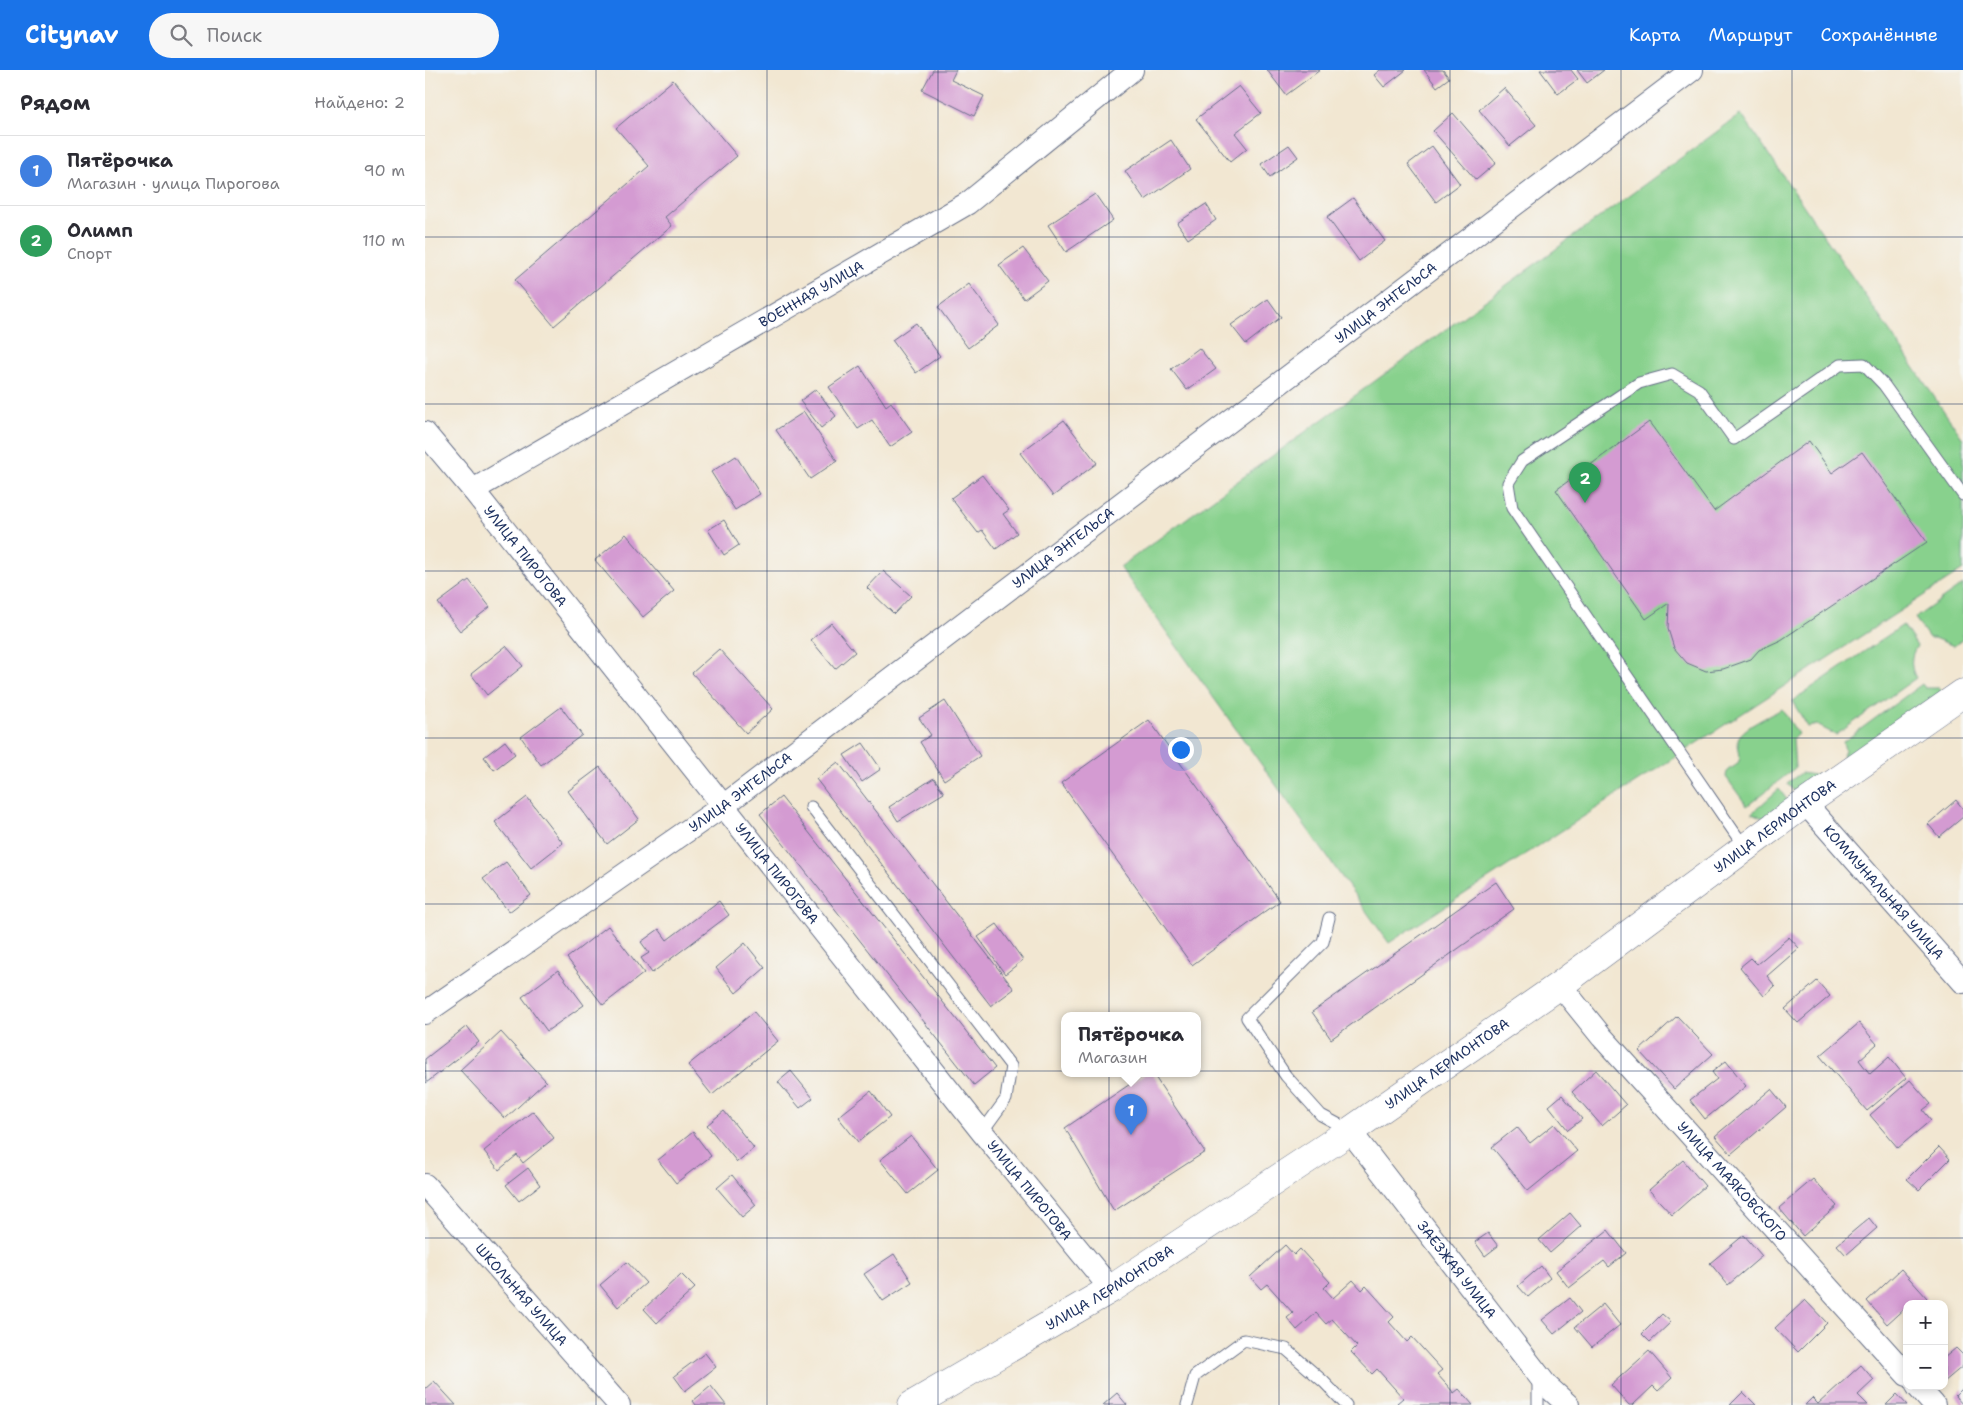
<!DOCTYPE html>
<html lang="ru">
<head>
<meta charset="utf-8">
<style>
	body { margin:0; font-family:"Shantell Sans",sans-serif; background:#f7f7f7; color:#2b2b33 }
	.controls { position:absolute; right:15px; bottom:15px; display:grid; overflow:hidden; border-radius:10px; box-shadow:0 2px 8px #0003 }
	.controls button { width:45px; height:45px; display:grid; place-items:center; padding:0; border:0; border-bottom:1px solid #e1e1e2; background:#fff; color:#2b2b33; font:25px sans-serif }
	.you { position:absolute; left:755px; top:679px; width:18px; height:18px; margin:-12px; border:4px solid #fff; border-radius:50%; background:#1a73e8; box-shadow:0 0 0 8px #1a73e833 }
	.badge { display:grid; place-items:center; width:32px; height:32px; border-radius:50%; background:#1a73e8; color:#fff; font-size:16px; font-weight:700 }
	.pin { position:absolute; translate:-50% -41px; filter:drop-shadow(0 1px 2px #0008) }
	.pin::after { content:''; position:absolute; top:26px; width:18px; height:15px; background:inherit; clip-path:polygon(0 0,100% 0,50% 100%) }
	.popup { position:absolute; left:636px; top:942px; width:140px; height:65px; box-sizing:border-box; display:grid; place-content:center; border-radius:10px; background:#fff; filter:drop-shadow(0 1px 4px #0005); font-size:16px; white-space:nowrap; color:#7c7c81 }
	.popup b { font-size:19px; color:#2b2b33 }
	.popup::after { content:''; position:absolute; left:50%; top:100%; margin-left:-10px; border:10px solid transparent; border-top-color:#fff }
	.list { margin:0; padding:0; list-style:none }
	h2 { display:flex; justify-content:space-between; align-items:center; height:65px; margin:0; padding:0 20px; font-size:21px }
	h2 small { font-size:16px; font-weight:400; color:#7c7c81 }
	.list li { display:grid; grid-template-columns:32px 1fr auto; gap:15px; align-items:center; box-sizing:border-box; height:70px; padding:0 20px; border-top:1px solid #e1e1e2 }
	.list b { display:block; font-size:19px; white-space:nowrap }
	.list p { margin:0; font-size:16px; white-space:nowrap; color:#7c7c81 }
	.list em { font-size:16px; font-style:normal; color:#7c7c81 }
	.icon { flex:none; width:28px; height:28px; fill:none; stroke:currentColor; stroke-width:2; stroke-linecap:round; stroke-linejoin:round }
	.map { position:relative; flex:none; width:1538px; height:1335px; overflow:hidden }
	header { display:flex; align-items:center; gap:30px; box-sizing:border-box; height:70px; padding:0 25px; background:#1a73e8; color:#fff }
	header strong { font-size:24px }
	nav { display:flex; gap:28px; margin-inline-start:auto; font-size:18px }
	.search { width:350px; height:45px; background:#f7f7f7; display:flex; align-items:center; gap:12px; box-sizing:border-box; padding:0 18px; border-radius:28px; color:#7c7c81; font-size:19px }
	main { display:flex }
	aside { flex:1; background:#fff }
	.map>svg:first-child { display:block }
	.green { fill:#88d18d; stroke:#528076 }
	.building { fill:#d49bd2 }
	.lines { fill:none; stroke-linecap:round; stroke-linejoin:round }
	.service-casing { stroke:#666f87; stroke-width:13 }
	.minor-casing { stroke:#666f87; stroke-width:24 }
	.tertiary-casing { stroke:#666f87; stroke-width:29 }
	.service { stroke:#fff; stroke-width:11 }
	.minor { stroke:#fff; stroke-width:22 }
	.tertiary { stroke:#fff; stroke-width:28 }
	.grid { fill:none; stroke:#1b2f5e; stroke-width:1; stroke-opacity:0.55 }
	.labels { text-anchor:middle; stroke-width:4.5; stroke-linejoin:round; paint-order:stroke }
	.street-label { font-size:14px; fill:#1b2f5e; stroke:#f6f6f2 }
</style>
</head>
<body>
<header>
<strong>Citynav</strong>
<div class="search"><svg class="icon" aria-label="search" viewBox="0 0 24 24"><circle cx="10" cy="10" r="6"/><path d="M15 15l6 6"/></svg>Поиск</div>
<nav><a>Карта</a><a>Маршрут</a><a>Сохранённые</a></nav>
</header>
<main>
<aside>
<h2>Рядом<small>Найдено: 2</small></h2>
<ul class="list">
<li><span class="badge" style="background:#3f7fe0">1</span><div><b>Пятёрочка</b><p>Магазин · улица Пирогова</p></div><em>90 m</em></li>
<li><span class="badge" style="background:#2e9e5b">2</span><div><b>Олимп</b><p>Спорт</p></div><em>110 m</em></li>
</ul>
</aside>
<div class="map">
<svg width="1538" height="1335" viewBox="0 0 1538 1335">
	<rect width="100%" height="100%" fill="#f6f6f2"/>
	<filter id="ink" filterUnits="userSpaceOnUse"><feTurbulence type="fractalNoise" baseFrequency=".02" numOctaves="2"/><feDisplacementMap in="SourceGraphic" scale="10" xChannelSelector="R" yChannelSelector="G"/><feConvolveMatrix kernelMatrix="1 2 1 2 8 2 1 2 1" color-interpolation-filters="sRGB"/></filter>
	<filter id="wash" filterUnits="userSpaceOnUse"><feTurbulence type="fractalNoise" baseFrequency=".0096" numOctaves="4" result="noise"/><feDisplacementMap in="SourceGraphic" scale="20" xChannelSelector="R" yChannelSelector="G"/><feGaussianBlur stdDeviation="1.12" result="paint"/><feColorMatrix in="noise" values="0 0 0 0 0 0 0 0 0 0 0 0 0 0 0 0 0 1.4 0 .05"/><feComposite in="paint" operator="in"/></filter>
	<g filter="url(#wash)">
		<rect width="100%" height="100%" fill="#f2e7d2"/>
		<g class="green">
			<polygon points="1316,44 1538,369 1538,500 964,873 695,497"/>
			<polygon points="1538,514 1538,569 1529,576 1509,568 1504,568 1490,548"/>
			<path d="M1478,555L1492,576C1485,585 1485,598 1491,608L1411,665L1392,655L1383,657L1367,631Z"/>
			<polygon points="1497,614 1500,618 1514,618 1521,627 1416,692 1420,680 1418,672"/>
			<path d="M1357,639L1373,664L1368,668L1370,698L1322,736L1301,707L1302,701C1305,698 1310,697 1312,694C1319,687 1310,675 1314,667C1319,657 1346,645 1357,639Z"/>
			<polygon points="1376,703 1389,705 1398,703 1405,711 1376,730 1362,713"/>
			<polygon points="1354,719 1366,735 1338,748 1327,743"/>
		</g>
		<g id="blocks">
			<g class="building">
				<polygon points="508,0 531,0 526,10 559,26 549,46 497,20"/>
				<polygon points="842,0 895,0 861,25"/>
				<polygon points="955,0 981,0 959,17 949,5"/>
				<polygon points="999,0 1018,0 1024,8 1012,17"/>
				<polygon points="1115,0 1146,0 1153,9 1133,24"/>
				<polygon points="1152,0 1179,0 1162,13"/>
				<polygon points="248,10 312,86 240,147 247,156 129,256 90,210 224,96 191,58"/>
				<polygon points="814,16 836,43 810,63 822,78 805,92 771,49"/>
				<polygon points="1079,18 1111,55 1085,76 1054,40"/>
				<polygon points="1028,43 1071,93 1051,110 1008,61"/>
				<polygon points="746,70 765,99 720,130 700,101"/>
				<polygon points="864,75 873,87 845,107 836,94"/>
				<polygon points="1007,76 1035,114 1011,132 983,94"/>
				<polygon points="670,124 688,150 641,182 623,155"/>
				<polygon points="928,128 960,171 934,191 902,147"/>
				<polygon points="781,134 791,150 763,169 752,153"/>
				<polygon points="598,178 623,211 599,229 574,195"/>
				<polygon points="544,214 574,255 543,278 513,237"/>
				<polygon points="843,229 856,247 821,274 806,255"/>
				<polygon points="491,253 515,286 491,303 467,270"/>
				<polygon points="774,278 791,299 762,320 746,299"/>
				<polygon points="435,296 461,336 466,332 487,362 465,377 447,350 433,359 404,317"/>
				<polygon points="391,319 411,346 396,358 375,331"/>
				<polygon points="379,342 412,391 385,409 351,360"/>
				<polygon points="639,350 672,393 628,426 595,383"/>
				<polygon points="1224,352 1289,441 1384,371 1407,403 1437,382 1502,472 1356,570 1334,580 1326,589 1298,599 1281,601 1262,593 1249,578 1243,559 1244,533 1221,549 1131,420"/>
				<polygon points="311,386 335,424 310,440 286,402"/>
				<polygon points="557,405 584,440 578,444 592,463 571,479 557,460 553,463 526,428"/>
				<polygon points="299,450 314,475 299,485 283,460"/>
				<polygon points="201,464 249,521 218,547 170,490"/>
				<polygon points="458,501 486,526 469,544 442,518"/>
				<polygon points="44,510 65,537 35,561 13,533"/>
				<polygon points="406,553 430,582 410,599 386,570"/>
				<polygon points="81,576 98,596 62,625 46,604"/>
				<polygon points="294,579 348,639 321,663 267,603"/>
				<polygon points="520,631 555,686 519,710 495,672 506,665 494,648"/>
				<polygon points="136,637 157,665 116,695 96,667"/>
				<polygon points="724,650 855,831 767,895 636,713"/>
				<polygon points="80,671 90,684 69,700 59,687"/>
				<polygon points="438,673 456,699 437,712 419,685"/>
				<polygon points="413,692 589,919 566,936 391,709"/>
				<polygon points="175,697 214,749 182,774 143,721"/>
				<polygon points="509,708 519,723 473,751 464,737"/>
				<polygon points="102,727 138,773 106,798 70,752"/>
				<polygon points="356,727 570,998 549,1015 335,744"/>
				<polygon points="1531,730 1538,739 1538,747 1514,767 1503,754"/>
				<polygon points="81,792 106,825 84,842 58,809"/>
				<polygon points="1071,812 1089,839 906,969 887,942"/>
				<polygon points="294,831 304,845 227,903 216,888 224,883 216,872 234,859 242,870"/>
				<polygon points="572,854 598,890 580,904 553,867"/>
				<polygon points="183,856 219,903 178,935 142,888"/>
				<polygon points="1364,867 1374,878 1342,906 1350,916 1339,926 1315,897 1326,888 1332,894"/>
				<polygon points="320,873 340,898 311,923 291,898"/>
				<polygon points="133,900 159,935 122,961 97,927"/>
				<polygon points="1392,911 1405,926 1373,953 1360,939"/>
				<polygon points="329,942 353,971 287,1025 263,995"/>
				<polygon points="1252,946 1288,984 1249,1019 1214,981"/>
				<polygon points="1434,953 1452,974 1434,990 1445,1004 1464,987 1481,1008 1442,1041 1395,986"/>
				<polygon points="42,956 54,972 1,1013 0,989"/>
				<polygon points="76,962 121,1011 80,1049 35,1000"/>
				<polygon points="1301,991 1321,1016 1280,1049 1265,1030 1292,1009 1287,1002"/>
				<polygon points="1171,1000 1201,1035 1177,1056 1147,1022"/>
				<polygon points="366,1001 388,1028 375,1038 353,1012"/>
				<polygon points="720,1004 728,1004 780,1082 689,1141 640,1058"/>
				<polygon points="1485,1010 1506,1034 1498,1040 1506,1050 1473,1078 1445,1045"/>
				<polygon points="1346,1019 1361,1037 1306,1084 1290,1066"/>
				<polygon points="446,1021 465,1047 433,1072 413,1047"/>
				<polygon points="1137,1025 1157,1049 1143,1060 1124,1036"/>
				<polygon points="108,1041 129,1068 98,1093 92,1085 74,1100 59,1081"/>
				<polygon points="299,1041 329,1078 312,1092 282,1055"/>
				<polygon points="1129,1054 1152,1081 1103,1121 1067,1077 1092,1057 1105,1073"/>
				<polygon points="268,1062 286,1086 251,1113 233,1090"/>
				<polygon points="486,1066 513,1100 483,1124 455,1090"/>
				<polygon points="1514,1077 1525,1089 1494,1120 1482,1109"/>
				<polygon points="1258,1090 1280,1116 1247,1145 1224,1120"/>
				<polygon points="103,1098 115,1115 94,1131 81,1115"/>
				<polygon points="307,1105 331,1135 317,1147 292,1118"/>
				<polygon points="1388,1109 1412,1136 1378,1166 1354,1138"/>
				<polygon points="1145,1143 1156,1156 1125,1183 1114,1170"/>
				<polygon points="1444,1148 1452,1158 1421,1185 1412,1175"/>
				<polygon points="1183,1160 1201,1183 1184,1197 1179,1191 1144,1218 1131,1201"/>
				<polygon points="1063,1163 1073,1176 1060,1186 1050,1172"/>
				<polygon points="1319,1165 1337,1186 1303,1215 1285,1193"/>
				<polygon points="860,1175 869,1185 875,1179 905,1212 899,1218 908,1228 928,1210 937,1220 941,1216 969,1247 964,1252 982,1272 987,1267 1017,1300 1012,1304 1029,1323 1034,1319 1048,1335 974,1335 972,1333 978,1328 952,1299 947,1304 926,1282 932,1276 907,1249 901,1254 891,1243 872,1260 862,1248 868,1243 842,1214 836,1219 825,1207"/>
				<polygon points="469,1184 487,1212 458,1231 439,1204"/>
				<polygon points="202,1192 221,1213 193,1237 175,1215"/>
				<polygon points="1116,1196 1125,1208 1103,1227 1093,1216"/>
				<polygon points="1476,1199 1502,1228 1496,1234 1482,1234 1482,1236 1462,1254 1442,1231"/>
				<polygon points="256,1204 270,1218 232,1253 219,1239"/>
				<polygon points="1145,1228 1156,1242 1129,1264 1117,1250"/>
				<polygon points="1380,1230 1402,1253 1373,1282 1350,1258"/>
				<polygon points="1178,1234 1195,1255 1167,1277 1150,1257"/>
				<polygon points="1237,1244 1246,1252 1225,1272 1217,1264"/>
				<polygon points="1531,1278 1538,1285 1538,1296 1519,1312 1519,1288"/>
				<polygon points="1224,1281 1247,1308 1233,1321 1228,1316 1208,1335 1204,1335 1186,1315"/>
				<polygon points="280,1283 291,1297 260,1321 249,1306"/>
				<polygon points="1436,1295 1449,1310 1433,1325 1443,1335 1380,1335 1387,1328 1393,1334"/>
				<polygon points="9,1311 31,1335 0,1335 0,1319"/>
				<polygon points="286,1316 301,1335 271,1335 268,1331"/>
				<polygon points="1538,1318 1538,1335 1530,1326"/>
				<polygon points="1318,1322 1331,1335 1305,1335"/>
				<polygon points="692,1323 702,1335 678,1335"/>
				<polygon points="1472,1324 1482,1335 1461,1335"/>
			</g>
		</g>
	</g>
	<g filter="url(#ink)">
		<use href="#blocks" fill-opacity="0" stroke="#666f87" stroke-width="1"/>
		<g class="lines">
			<g class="service-casing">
				<g id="service">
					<polyline points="386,737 586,996 581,1029 557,1062"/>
					<polyline points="1320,778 1087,438 1083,413 1097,391 1214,313 1247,304 1274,320 1309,369 1415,295 1439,294 1459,315 1538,425"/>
					<polyline points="904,848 898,872 822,948 861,1006 896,1045 924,1060"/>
					<polyline points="762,1335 770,1306 819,1270 861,1279 899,1312 921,1335"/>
					<polyline points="1113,1335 1113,1309"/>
				</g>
			</g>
			<g class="minor-casing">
				<g id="minor">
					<path id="s1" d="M0,363L48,420L557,1062L686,1219"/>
					<path id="s2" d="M48,420L543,133L707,0"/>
					<path id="s3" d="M1380,733L1538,912"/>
					<path id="s4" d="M1135,915L1177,967L1482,1305"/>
					<path id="s5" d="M0,943L298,736L1267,0"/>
					<path id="s6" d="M925,1061L1122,1316L1143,1335"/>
					<path id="s7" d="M0,1115L194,1335"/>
					<polyline points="1492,1316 1509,1335"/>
				</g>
			</g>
			<g class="tertiary-casing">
				<g id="tertiary">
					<path id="s8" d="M487,1335L686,1219L925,1061L1135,915L1375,737L1538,623"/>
				</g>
			</g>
			<use href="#service" class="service"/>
			<use href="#minor" class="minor"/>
			<use href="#tertiary" class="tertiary"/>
		</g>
	</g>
	<path class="grid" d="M171,0V1335M342,0V1335M513,0V1335M684,0V1335M854,0V1335M1025,0V1335M1196,0V1335M1367,0V1335M0,167H1538M0,334H1538M0,501H1538M0,668H1538M0,834H1538M0,1001H1538M0,1168H1538"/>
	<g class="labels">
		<g class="street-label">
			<text dy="5" stroke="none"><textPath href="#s2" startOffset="391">ВОЕННАЯ УЛИЦА</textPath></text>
			<text dy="5" stroke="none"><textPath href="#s5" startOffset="1195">УЛИЦА ЭНГЕЛЬСА</textPath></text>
			<text dy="5" stroke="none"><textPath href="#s5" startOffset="790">УЛИЦА ЭНГЕЛЬСА</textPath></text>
			<text dy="5" stroke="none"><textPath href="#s1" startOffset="159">УЛИЦА ПИРОГОВА</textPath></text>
			<text dy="5" stroke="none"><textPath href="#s5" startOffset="385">УЛИЦА ЭНГЕЛЬСА</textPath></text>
			<text dy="5" stroke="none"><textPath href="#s8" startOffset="1040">УЛИЦА ЛЕРМОНТОВА</textPath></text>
			<text dy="5" stroke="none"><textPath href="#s1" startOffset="564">УЛИЦА ПИРОГОВА</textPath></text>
			<text dy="5" stroke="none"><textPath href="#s3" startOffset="119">КОММУНАЛЬНАЯ УЛИЦА</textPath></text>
			<text dy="5" stroke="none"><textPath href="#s8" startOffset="635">УЛИЦА ЛЕРМОНТОВА</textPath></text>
			<text dy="5" stroke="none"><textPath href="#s4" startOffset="261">УЛИЦА МАЯКОВСКОГО</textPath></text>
			<text dy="5" stroke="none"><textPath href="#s1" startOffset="969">УЛИЦА ПИРОГОВА</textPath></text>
			<text dy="5" stroke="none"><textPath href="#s6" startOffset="175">ЗАЕЗЖАЯ УЛИЦА</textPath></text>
			<text dy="5" stroke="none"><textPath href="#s8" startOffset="230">УЛИЦА ЛЕРМОНТОВА</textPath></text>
			<text dy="5" stroke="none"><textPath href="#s7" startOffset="146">ШКОЛЬНАЯ УЛИЦА</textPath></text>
		</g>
	</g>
</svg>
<div class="controls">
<button>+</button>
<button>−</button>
</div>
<div class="you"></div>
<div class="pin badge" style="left:706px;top:1065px;background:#3f7fe0">1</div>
<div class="popup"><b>Пятёрочка</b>Магазин</div>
<div class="pin badge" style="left:1160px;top:433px;background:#2e9e5b">2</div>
</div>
</main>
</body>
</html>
